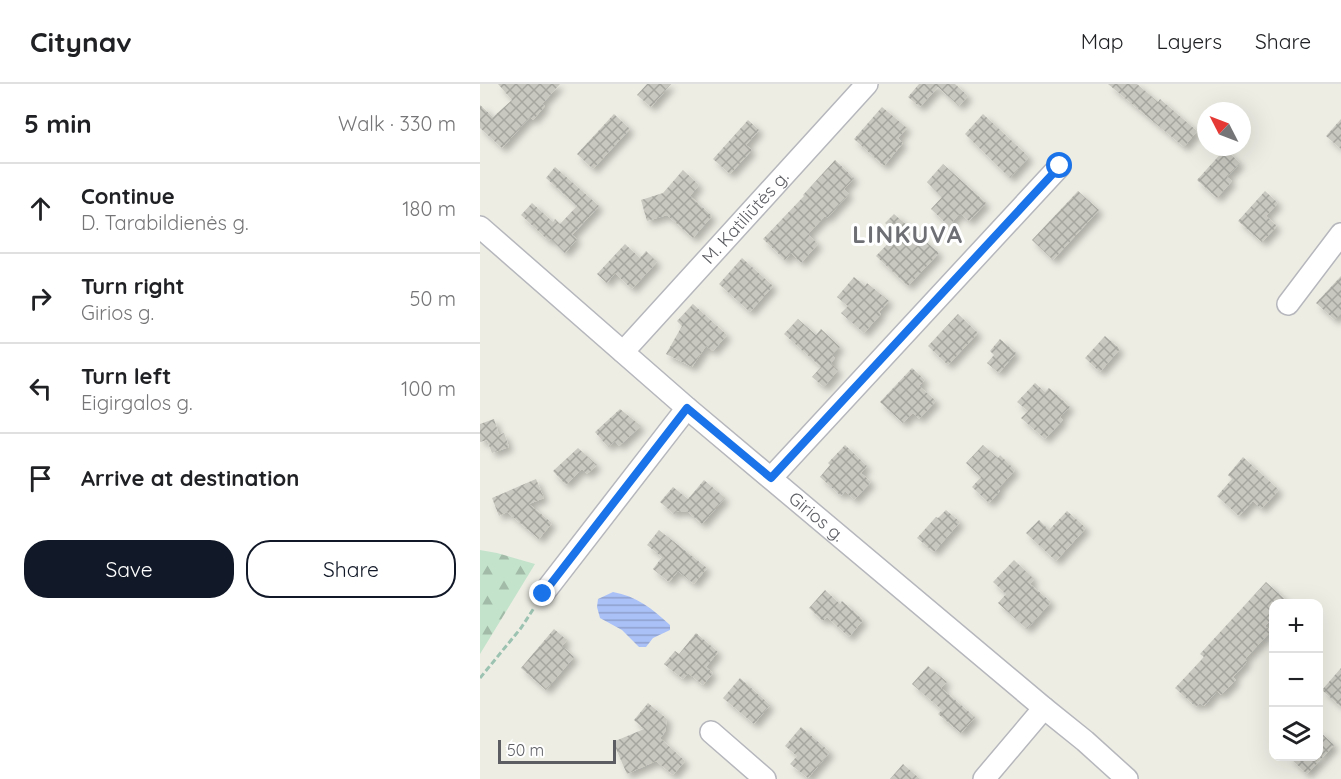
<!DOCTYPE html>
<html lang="en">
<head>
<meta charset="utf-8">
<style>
	body { margin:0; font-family:Quicksand,sans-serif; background:#f6f6f6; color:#202124 }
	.controls { position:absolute; right:18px; bottom:18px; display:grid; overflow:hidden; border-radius:12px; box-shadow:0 6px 24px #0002 }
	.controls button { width:54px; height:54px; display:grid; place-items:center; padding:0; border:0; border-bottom:2px solid #e0e0e0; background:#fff; color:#202124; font:30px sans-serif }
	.compass { position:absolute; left:717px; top:18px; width:54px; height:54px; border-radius:50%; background:#fff; box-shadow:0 6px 24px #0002; rotate:312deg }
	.scale { position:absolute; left:18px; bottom:15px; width:118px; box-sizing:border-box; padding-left:6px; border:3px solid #5c5d63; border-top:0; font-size:16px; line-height:21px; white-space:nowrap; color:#5c5d63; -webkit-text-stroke:4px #fff; paint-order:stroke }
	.stop { position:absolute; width:18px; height:18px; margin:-14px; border:4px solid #1a73e8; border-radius:50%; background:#fff }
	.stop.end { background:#1a73e8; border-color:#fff; box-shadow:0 2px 6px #0008 }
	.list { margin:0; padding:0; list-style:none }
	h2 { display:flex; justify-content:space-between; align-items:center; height:78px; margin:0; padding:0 24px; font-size:26px }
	h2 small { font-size:20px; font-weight:400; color:#757577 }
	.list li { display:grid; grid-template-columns:39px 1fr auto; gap:18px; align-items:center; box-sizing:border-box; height:90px; padding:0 24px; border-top:2px solid #e0e0e0 }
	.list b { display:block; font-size:22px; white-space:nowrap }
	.list p { margin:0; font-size:20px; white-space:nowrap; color:#757577 }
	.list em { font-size:20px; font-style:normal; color:#757577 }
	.actions { display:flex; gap:12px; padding:18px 24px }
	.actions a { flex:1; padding:14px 0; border:2px solid #111827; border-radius:24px; text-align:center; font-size:21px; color:#111827 }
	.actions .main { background:#111827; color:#fff }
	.icon { flex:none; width:33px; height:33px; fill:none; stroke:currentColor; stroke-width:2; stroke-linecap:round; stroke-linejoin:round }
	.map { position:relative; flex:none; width:861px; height:695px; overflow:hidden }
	header { display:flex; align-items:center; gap:36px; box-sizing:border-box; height:84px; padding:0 30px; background:#fff; border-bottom:2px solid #e0e0e0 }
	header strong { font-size:28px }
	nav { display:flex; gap:33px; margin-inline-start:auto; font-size:21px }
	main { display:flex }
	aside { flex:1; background:#fff }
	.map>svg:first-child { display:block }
	.forest { fill:url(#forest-firs) }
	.water { fill:url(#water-rules) }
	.building { fill:url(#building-cross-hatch); filter:url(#shadow) }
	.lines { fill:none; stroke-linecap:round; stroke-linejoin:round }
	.minor-casing { stroke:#b6b7bd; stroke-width:24 }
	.path { stroke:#9cc2b1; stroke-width:3; stroke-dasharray:6 3; stroke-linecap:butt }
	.minor { stroke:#fff; stroke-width:21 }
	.route { stroke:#1a73e8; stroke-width:8 }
	.labels { text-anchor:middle; stroke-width:6; stroke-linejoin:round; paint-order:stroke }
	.street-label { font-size:18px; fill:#5c5d63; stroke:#fff }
	.district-label { font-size:24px; font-weight:bold; letter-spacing:1.5px; fill:#6d6f75; stroke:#fff }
</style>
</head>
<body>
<header>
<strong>Citynav</strong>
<nav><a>Map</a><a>Layers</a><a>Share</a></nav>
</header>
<main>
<aside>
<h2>5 min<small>Walk · 330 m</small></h2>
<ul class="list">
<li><svg class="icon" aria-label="ahead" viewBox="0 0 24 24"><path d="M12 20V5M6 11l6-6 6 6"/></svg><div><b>Continue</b><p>D. Tarabildienės g.</p></div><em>180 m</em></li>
<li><svg class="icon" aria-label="right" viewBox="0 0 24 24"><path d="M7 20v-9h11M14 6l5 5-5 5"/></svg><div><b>Turn right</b><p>Girios g.</p></div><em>50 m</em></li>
<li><svg class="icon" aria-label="left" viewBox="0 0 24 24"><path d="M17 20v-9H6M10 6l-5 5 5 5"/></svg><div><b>Turn left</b><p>Eigirgalos g.</p></div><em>100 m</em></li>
<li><svg class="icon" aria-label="arrive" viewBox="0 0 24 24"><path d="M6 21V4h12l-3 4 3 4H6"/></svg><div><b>Arrive at destination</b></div></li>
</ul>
<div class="actions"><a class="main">Save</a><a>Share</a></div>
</aside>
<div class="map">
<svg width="861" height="695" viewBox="0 0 861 695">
	<defs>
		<pattern id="forest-firs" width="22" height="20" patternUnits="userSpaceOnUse" patternTransform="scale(1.5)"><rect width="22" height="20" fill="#c3e3cb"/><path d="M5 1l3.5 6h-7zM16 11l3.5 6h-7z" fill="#a2bba8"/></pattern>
		<pattern id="water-rules" width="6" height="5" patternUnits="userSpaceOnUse" patternTransform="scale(1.5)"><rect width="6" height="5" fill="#aac1f7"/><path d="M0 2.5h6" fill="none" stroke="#8ea0cc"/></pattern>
		<pattern id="building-cross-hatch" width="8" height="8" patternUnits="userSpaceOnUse" patternTransform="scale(1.5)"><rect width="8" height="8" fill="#c9c8c0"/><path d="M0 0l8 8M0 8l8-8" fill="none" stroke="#a6a6a0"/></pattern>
		<filter id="shadow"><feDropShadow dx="4.5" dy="4.5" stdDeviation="3" flood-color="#0004"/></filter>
	</defs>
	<rect width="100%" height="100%" fill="#edede4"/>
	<polygon class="forest" points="0,466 17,469 55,480 0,570"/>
	<path class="water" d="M133,508C156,512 173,525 190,541V546L173,554L166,563H159L142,546L120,534L117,523L118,515Z"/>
	<g class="building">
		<polygon points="18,0 80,0 62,20 65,22 53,36 50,33 22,64 0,44 0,21 13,33 32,16"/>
		<polygon points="167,0 191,0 171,23 157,11"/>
		<polygon points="439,0 475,0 488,12 479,22 458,3 440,23 428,13"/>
		<polygon points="628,0 657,0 678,18 680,15 717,47 704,63"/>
		<polygon points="402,23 427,44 418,54 423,59 404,82 374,55"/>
		<polygon points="134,30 150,45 113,85 97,70"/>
		<polygon points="503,30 549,73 530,94 485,50"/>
		<polygon points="861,35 861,65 846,52"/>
		<polygon points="268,36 279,46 266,61 272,66 250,90 233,75"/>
		<polygon points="745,65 760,79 747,93 752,97 737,114 717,96"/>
		<polygon points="355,76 374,94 364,105 369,110 347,134 345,132 328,150 338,160 321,179 311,169 305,176 283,155 324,112 323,111"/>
		<polygon points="463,80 506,119 489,137 480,129 469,142 451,125 462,113 447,98"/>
		<polygon points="75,83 119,122 92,151 97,155 85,169 71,155 69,157 41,131 52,119 73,138 75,135 80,140 97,122 66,94"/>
		<polygon points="203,86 219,101 210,112 232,132 213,154 187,131 167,137 161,116 183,109"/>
		<polygon points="598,107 619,126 573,176 552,156"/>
		<polygon points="785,107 798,119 786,132 797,142 782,158 758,137"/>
		<polygon points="414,130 459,169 428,202 396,172 417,150 405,139"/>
		<polygon points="145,160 160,174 166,167 177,178 152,205 135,189 127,199 117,190"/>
		<polygon points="262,174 293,202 270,228 239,200"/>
		<polygon points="861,192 861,230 855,236 836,219"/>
		<polygon points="374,193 385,202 387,199 409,217 399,228 401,230 384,249 361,229 368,222 357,213"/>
		<polygon points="213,220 247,251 233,267 226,262 212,283 186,270 202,242 197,237"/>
		<polygon points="478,230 498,249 468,281 448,262"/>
		<polygon points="318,235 336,251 341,245 360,263 352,271 355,274 351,279 358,286 344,303 332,293 341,283 304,250"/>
		<polygon points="625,252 640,265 620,288 605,274"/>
		<polygon points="520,255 536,269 519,289 507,279 514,271 510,267"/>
		<polygon points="432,284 445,296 439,302 456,317 439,335 433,329 423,339 400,318"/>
		<polygon points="555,299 565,308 569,304 590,323 580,333 583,336 565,355 541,334 548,327 537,318"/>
		<polygon points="140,325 161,342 139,362 135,357 128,363 115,348"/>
		<polygon points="14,335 19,351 24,349 29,363 12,369 7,356 0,358 0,340"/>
		<polygon points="365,361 387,382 381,389 391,398 374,416 365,407 361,412 340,393 350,381 348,379"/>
		<polygon points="503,361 518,374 520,371 535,386 518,405 520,407 509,419 492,403 501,393 486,379"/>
		<polygon points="98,364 117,381 107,390 102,385 86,401 73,387"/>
		<polygon points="763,373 799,406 781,425 773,417 759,432 737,412 752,395 748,391"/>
		<polygon points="56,395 64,414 49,420 72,439 59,455 27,428 19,432 12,414"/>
		<polygon points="224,396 245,414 222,440 207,427 202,428 197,427 194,430 180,418 193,403 208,415"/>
		<polygon points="466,426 480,438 454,468 437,454 456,433 458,434"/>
		<polygon points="587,427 606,444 576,477 546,449 559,436 569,446"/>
		<polygon points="179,446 227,484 214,500 198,487 189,498 173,485 182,473 167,461"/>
		<polygon points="534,476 554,495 550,500 571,518 547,545 518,519 526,510 513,498"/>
		<polygon points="786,498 809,519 794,519 794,533 785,542 791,547 765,575 767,578 753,593 756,596 741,611 737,607 724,622 720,619 716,623 695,604 724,573 720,570"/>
		<polygon points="345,506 360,520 362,517 383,536 369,553 347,533 343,537 329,524"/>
		<polygon points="74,545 87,556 82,562 94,573 66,606 41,584"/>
		<polygon points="216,549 238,568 226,583 233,589 223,601 208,589 203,595 184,580 195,567 199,570"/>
		<polygon points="448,582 467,598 461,604 495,633 481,649 458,630 462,626 432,600"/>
		<polygon points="861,584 861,623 842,606"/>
		<polygon points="260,594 290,621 274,640 243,614"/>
		<polygon points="168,619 187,635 185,648 180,654 205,677 193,691 176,677 147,690 133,658 164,645 154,636"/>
		<polygon points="321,643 350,668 328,694 310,680 317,672 305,662"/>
		<polygon points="838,646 854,661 827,690 808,672 838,672"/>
		<polygon points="423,680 440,695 410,695"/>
	</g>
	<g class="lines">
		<g class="minor-casing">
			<g id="minor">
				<path id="s1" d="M0,143L207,324L564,624L605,657L647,695"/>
				<polyline points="808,220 861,150"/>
				<path id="s2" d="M143,268L387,0"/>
				<polyline points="291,394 580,82"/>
				<polyline points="63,510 207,324"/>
				<polyline points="231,648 285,695"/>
				<polyline points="504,695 564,624"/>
			</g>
		</g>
		<polyline class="path" points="0,594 41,544 54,524"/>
		<use href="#minor" class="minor"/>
	</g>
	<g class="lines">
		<polyline class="route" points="63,510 207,324 291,394 580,82"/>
	</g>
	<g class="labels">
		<g class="street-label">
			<text dy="6" stroke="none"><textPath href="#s2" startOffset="182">M. Katiliūtės g.</textPath></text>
			<text dy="6" stroke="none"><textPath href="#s1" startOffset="444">Girios g.</textPath></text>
		</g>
		<g class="district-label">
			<text x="428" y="159">LINKUVA</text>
		</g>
	</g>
</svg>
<div class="controls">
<button>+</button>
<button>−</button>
<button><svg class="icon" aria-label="layers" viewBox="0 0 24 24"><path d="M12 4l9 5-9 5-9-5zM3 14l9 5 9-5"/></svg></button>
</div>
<svg class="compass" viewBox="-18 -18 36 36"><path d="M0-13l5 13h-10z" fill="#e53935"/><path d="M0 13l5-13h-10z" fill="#757577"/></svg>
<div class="scale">50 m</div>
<div class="stop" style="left:580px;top:82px"></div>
<div class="stop end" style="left:63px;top:510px"></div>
</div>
</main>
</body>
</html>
